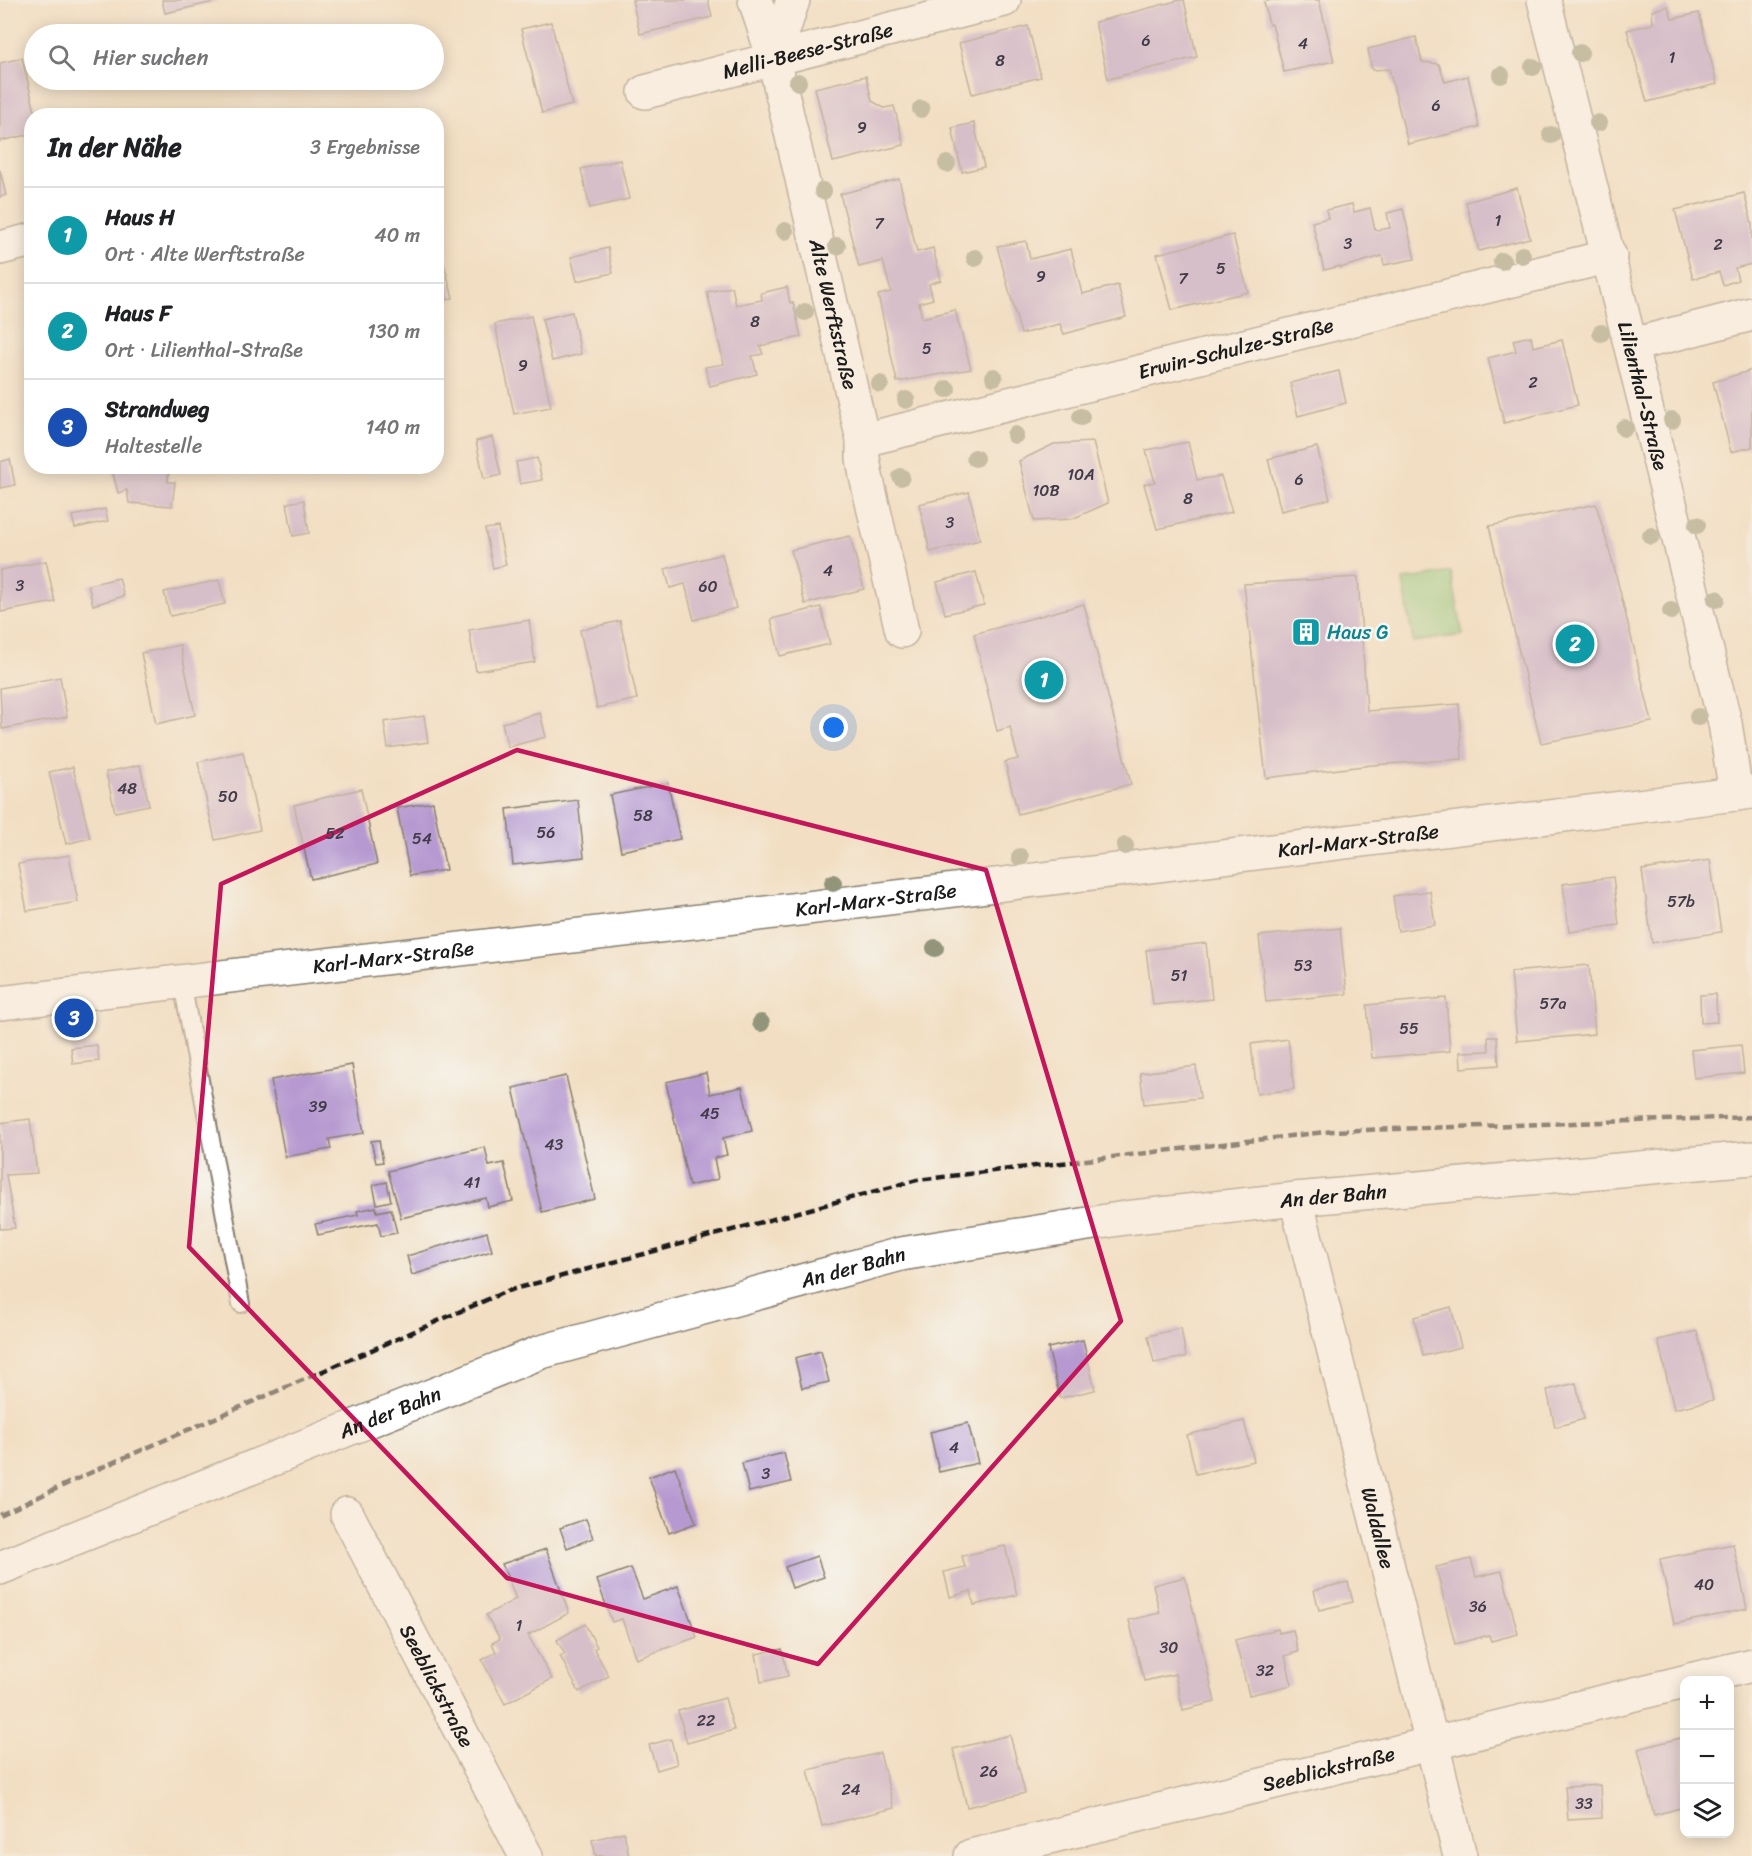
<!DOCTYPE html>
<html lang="de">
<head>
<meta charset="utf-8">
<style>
	body { margin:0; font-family:Sriracha,sans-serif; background:#f6f6f6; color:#202124 }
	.controls { position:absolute; right:18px; bottom:18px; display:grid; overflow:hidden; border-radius:12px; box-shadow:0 3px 15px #0003 }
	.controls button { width:54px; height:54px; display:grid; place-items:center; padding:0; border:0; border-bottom:2px solid #e0e0e0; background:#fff; color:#202124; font:30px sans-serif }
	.you { position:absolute; left:834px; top:728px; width:21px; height:21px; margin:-15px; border:4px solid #fff; border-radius:50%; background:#1a73e8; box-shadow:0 0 0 9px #1a73e833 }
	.badge { display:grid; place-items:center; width:39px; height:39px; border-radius:50%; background:#db2777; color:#fff; font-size:20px; font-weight:700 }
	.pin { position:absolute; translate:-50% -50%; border:3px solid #fff; box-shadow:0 2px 6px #0006 }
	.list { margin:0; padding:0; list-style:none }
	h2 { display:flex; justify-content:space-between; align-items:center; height:78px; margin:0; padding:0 24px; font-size:26px }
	h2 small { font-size:20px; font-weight:400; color:#757577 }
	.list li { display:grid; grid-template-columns:39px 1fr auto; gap:18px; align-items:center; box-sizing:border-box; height:96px; padding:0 24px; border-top:2px solid #e0e0e0 }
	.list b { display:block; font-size:22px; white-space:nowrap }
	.list p { margin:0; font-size:20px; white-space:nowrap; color:#757577 }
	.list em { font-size:20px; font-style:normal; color:#757577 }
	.icon { flex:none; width:33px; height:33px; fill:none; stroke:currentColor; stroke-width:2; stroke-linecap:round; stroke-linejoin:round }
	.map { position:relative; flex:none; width:1752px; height:1856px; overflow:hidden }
	.search { position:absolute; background:#fff; box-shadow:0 3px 15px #0003; left:24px; top:24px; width:420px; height:66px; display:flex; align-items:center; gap:15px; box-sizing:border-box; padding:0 21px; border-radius:33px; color:#757577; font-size:22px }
	.panel { position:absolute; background:#fff; box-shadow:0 3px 15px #0003; left:24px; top:108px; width:420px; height:366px; border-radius:24px }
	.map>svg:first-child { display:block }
	.green { fill:#8ecb81; stroke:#55744e; stroke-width:1.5 }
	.building { fill:#b699d0 }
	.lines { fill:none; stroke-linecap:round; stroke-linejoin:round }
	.lane-casing { stroke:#877e70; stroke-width:20 }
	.street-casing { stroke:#877e70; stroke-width:36 }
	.secondary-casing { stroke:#877e70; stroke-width:36 }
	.lane { stroke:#fff; stroke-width:16 }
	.street { stroke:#fff; stroke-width:33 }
	.secondary { stroke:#fff; stroke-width:33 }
	.rail { stroke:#1c1c1c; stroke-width:4.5; stroke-dasharray:9 4.5; stroke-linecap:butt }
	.tree { fill:#92957a }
	.marked { fill:none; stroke:#c2185b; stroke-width:4.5; stroke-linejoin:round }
	.labels { text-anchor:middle; stroke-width:5; stroke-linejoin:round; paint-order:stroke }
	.number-label { font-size:16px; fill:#423b49 }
	.street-label { font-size:20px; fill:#1c1c1c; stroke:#f6f6f2 }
	.culture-label { font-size:20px; fill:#0d838f; stroke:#f6f6f2; text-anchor:start }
</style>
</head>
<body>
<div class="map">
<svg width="1752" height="1856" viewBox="0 0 1752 1856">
	<rect width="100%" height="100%" fill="#f6f6f2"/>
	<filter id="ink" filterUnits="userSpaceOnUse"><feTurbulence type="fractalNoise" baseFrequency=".0167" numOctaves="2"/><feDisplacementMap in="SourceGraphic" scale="12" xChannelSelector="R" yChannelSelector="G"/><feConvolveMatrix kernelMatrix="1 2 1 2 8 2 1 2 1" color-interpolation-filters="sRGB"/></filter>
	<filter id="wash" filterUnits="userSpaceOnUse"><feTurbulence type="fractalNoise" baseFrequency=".008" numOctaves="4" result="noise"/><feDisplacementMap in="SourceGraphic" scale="24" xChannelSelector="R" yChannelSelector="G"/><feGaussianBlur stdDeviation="1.35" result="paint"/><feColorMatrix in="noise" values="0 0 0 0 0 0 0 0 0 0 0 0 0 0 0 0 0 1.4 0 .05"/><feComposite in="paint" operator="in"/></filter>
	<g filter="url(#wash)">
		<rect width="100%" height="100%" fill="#f2dfc3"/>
		<polygon class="green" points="1451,572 1463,635 1413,642 1403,580"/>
		<g id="blocks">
			<g class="building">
				<polygon points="162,0 219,0 219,1 165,13"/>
				<polygon points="632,0 708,0 712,17 640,34"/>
				<polygon points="1180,0 1184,0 1197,57 1108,79 1095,22"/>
				<polygon points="1271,0 1319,0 1334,61 1284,72 1272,24 1269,25 1264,2"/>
				<polygon points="1668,6 1672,19 1699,13 1717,84 1647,102 1627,30 1653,24 1652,11"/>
				<polygon points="551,22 572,105 542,113 521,29"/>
				<polygon points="1028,26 1041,77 972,94 959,43"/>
				<polygon points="1416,37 1422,62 1439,64 1445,82 1468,76 1479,127 1408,144 1389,69 1372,70 1368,49"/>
				<polygon points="22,58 36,116 32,116 32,134 0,141 0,63"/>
				<polygon points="866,76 872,101 884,108 894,106 904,145 833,162 815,88"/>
				<polygon points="974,123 984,167 962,172 952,128"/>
				<polygon points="620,160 629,199 590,208 581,169"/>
				<polygon points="0,170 6,195 0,197"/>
				<polygon points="899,179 917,252 933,248 941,280 929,284 933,299 919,303 922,318 955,310 971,369 897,382 878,295 891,292 883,261 859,267 840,194"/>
				<polygon points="1517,188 1530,238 1479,251 1466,202"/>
				<polygon points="1744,193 1752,224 1752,264 1735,268 1738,280 1723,285 1719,272 1693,279 1675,210"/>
				<polygon points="1352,204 1354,212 1370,208 1375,230 1390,228 1387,213 1403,209 1415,259 1384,265 1382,256 1340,268 1340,266 1324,270 1312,222 1328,218 1326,210"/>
				<polygon points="436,235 453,298 436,302"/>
				<polygon points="1233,235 1248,292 1172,310 1157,254"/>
				<polygon points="1026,241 1030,259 1071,249 1082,294 1118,285 1126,317 1064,334 1060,324 1021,334 997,246"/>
				<polygon points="608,248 613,273 577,281 571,257"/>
				<polygon points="732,287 736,305 762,300 761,293 787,287 790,303 793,302 801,337 760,346 763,354 752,356 757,374 710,386 705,367 724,364 707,292"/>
				<polygon points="572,312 581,354 552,361 542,319"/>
				<polygon points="531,316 551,407 514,414 495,324"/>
				<polygon points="1531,336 1533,347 1562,340 1578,405 1504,423 1488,358 1516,351 1513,340"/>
				<polygon points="1752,370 1752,447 1731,452 1713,382"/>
				<polygon points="1339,371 1346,403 1298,416 1290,383"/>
				<polygon points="492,437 501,475 484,479 476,441"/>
				<polygon points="1093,442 1108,503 1072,519 1034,521 1019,461 1054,444"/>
				<polygon points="1188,442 1197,480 1221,476 1232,512 1157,529 1144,484 1155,482 1146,450"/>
				<polygon points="1317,447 1330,499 1281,511 1268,459"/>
				<polygon points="537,458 542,480 520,484 516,462"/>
				<polygon points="10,459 15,485 0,488 0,462"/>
				<polygon points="111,466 169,466 168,482 175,482 172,506 129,503 127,490 118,493"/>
				<polygon points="969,492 980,540 930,552 919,504"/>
				<polygon points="304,500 309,533 293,536 287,503"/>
				<polygon points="1596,504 1614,567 1652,722 1541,743 1489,526"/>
				<polygon points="105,509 108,521 75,528 72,516"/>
				<polygon points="498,527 506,565 493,568 485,529"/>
				<polygon points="850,536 864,589 805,604 791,550"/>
				<polygon points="722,554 736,608 694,620 685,584 670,588 665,569"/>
				<polygon points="46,561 55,602 1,612 0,570"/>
				<polygon points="976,572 984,605 945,614 937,582"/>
				<polygon points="1358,577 1367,711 1459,704 1462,759 1372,765 1266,778 1244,584"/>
				<polygon points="119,578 124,596 93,605 88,585"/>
				<polygon points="219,580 225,604 170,616 164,592"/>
				<polygon points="1084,604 1131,784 1018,814 1005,762 1018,759 1010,727 997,731 974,634"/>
				<polygon points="821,607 830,644 780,656 771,619"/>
				<polygon points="529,620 535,662 476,671 469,630"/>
				<polygon points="620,621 637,699 597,708 580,630"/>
				<polygon points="180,645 195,715 156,724 141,653"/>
				<polygon points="60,677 67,717 2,729 0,688"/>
				<polygon points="540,713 546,737 508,747 502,723"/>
				<polygon points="424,716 428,742 388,748 384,722"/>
				<polygon points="243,752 260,830 215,840 198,762"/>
				<polygon points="140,765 149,805 115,812 106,772"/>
				<polygon points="73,767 90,838 66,844 49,772"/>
				<polygon points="668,783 680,839 621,851 610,795"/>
				<polygon points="361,789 377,864 311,879 294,805"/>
				<polygon points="578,800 584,857 513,865 507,809"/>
				<polygon points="433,802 446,870 410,876 397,808"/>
				<polygon points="69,855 78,902 27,911 18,864"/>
				<polygon points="1710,860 1721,932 1652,943 1642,870"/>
				<polygon points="1613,877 1619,925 1569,932 1563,884"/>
				<polygon points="1430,891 1435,925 1398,931 1393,896"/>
				<polygon points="1340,928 1347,994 1266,1002 1259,936"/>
				<polygon points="1206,943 1212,999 1153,1005 1146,950"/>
				<polygon points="1589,965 1595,1034 1517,1041 1511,972"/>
				<polygon points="1716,994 1717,1022 1701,1023 1700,995"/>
				<polygon points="1446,998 1450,1051 1372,1058 1367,1005"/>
				<polygon points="1488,1037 1497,1037 1499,1065 1461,1068 1460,1052 1489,1051"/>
				<polygon points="1288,1039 1294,1089 1257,1094 1251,1044"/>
				<polygon points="97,1045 99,1061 73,1064 71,1048"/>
				<polygon points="1741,1045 1744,1073 1694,1078 1691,1050"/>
				<polygon points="352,1065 364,1133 329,1139 331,1149 285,1157 271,1080"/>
				<polygon points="1196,1066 1200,1098 1144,1104 1140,1073"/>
				<polygon points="706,1073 710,1094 742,1087 752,1131 723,1138 727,1155 714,1158 718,1179 689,1186 666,1082"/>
				<polygon points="566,1076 595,1199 542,1212 513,1088"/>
				<polygon points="30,1119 37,1173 6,1175 15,1228 0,1229 0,1123"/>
				<polygon points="379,1140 383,1162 376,1163 371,1141"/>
				<polygon points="485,1147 489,1166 504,1163 513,1201 488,1207 486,1198 401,1218 388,1171"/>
				<polygon points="387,1182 391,1201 377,1204 373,1185"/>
				<polygon points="376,1207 377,1212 391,1209 397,1233 381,1236 378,1223 318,1235 315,1224 358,1215 357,1211"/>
				<polygon points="487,1232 492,1251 412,1275 407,1256"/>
				<polygon points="1451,1307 1461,1347 1423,1356 1414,1317"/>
				<polygon points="1181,1328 1186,1357 1154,1363 1148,1336"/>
				<polygon points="1697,1331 1713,1400 1674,1409 1658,1340"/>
				<polygon points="1083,1340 1095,1390 1060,1398 1048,1348"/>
				<polygon points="821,1351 829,1382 802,1388 795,1358"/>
				<polygon points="1576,1383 1584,1419 1555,1427 1547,1390"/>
				<polygon points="1244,1421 1254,1461 1196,1474 1187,1435"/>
				<polygon points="968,1423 978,1463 939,1472 930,1432"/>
				<polygon points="784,1453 791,1482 749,1492 742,1463"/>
				<polygon points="675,1467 696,1523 669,1533 649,1477"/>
				<polygon points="586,1519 593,1538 567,1548 560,1528"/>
				<polygon points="1733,1544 1747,1609 1674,1624 1660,1559"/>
				<polygon points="1005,1546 1017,1595 974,1605 971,1591 950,1597 944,1572 965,1567 962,1556"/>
				<polygon points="546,1549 569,1613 528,1635 552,1679 505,1704 482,1660 496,1652 492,1643 500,1639 486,1615 516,1599 502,1564"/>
				<polygon points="817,1556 824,1577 792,1588 785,1567"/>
				<polygon points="1471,1559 1476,1577 1502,1571 1518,1634 1491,1641 1489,1635 1455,1644 1436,1567"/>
				<polygon points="631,1568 643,1599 678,1586 697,1637 636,1659 622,1619 612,1622 597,1580"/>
				<polygon points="1185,1577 1215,1702 1183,1710 1175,1674 1144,1681 1129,1620 1160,1613 1153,1585"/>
				<polygon points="1348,1582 1353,1602 1319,1610 1314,1590"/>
				<polygon points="585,1624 597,1647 594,1649 609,1676 579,1692 560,1656 565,1654 557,1640"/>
				<polygon points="1278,1629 1279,1633 1293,1630 1298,1652 1285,1656 1292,1685 1249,1695 1235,1640"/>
				<polygon points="782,1649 788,1676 761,1682 756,1654"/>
				<polygon points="725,1698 734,1730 687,1743 678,1711"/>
				<polygon points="1010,1735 1025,1793 967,1807 953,1749"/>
				<polygon points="1684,1737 1684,1807 1654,1815 1638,1749"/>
				<polygon points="671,1739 677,1764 657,1770 649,1745"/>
				<polygon points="880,1753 894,1808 822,1826 808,1770"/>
				<polygon points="1600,1785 1602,1818 1568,1820 1565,1787"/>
				<polygon points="624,1832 629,1856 596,1856 592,1840"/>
			</g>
		</g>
	</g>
	<g filter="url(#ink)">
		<use href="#blocks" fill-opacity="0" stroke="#877e70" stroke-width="1.5"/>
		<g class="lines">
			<g class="lane-casing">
				<polyline id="lane" points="182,982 241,1304"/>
			</g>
			<g class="street-casing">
				<g id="street">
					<path id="s1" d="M755,0L774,59L863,440V458L866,476L902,631"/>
					<path id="s2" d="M1544,0L1725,723L1736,794"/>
					<polyline points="774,59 793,0"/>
					<path id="s3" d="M645,92L1004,0"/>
					<polyline points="0,248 32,240"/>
					<polyline points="1632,345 1752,314"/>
					<path id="s4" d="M863,440L1610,256"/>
					<path id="s5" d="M1296,1199L1460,1856"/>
					<path id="s6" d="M347,1514L526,1856"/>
					<path id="s7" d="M0,1568L541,1352L901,1254L1125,1218L1296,1199L1752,1158"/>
					<polyline points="1690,1680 1752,1665"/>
					<path id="s8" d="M971,1856L1684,1682"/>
				</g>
			</g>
			<g class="secondary-casing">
				<g id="secondary">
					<path id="s9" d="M0,1003L726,918L1752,792"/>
				</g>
			</g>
			<use href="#lane" class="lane"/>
			<use href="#street" class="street"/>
			<use href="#secondary" class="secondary"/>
			<polyline class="rail" points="0,1515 105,1466 507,1291 917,1180 1333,1131 1752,1117"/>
		</g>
		<g class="tree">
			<circle cx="1580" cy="53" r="9"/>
			<circle cx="1533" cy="67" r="9"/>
			<circle cx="1501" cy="75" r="9"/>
			<circle cx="798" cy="82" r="9"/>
			<circle cx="921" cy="109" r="9"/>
			<circle cx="1598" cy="123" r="9"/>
			<circle cx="1551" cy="135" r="9"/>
			<circle cx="947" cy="164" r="9"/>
			<circle cx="823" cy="191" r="9"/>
			<circle cx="785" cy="231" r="9"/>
			<circle cx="837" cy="246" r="9"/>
			<circle cx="1522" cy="255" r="9"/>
			<circle cx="975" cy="258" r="9"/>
			<circle cx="1502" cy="261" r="9"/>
			<circle cx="805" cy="312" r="9"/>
			<circle cx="1601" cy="333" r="9"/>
			<circle cx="994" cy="377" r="9"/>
			<circle cx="880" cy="384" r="9"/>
			<circle cx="947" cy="389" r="9"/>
			<circle cx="906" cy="400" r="9"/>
			<circle cx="1081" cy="417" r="9"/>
			<circle cx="1672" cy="420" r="9"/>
			<circle cx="1624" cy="428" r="9"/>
			<circle cx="1015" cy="435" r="9"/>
			<circle cx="975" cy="458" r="9"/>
			<circle cx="901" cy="477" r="9"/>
			<circle cx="1697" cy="525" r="9"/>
			<circle cx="1651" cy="536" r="9"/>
			<circle cx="1716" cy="599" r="9"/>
			<circle cx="1671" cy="611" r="9"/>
			<circle cx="1698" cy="717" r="9"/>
			<circle cx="1125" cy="846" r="9"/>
			<circle cx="1020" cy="857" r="9"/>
			<circle cx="833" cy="883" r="9"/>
			<circle cx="935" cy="948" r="9"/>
			<circle cx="761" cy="1023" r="9"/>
		</g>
	</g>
	<path d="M0 0H1752V1856H0ZM517,750L986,870L1121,1321L818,1664L507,1578L189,1247L221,884Z" fill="#f2dfc3" fill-opacity=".55" fill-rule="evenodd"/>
	<path class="marked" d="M517,750L986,870L1121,1321L818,1664L507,1578L189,1247L221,884Z"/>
	<defs>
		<g id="building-square" transform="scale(1.5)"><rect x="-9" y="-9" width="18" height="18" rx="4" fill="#0f9aa8" stroke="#f6f6f2"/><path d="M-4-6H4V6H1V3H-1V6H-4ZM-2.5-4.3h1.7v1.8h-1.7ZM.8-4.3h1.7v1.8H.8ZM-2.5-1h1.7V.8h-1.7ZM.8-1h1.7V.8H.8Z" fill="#fff"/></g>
	</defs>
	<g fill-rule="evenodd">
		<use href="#building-square" x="1306" y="632"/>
	</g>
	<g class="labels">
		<g class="number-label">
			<text x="1146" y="46">6</text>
			<text x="1303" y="49">4</text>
			<text x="1672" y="63">1</text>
			<text x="1000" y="66">8</text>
			<text x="1436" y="111">6</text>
			<text x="862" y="133">9</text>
			<text x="1498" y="226">1</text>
			<text x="879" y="229">7</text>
			<text x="1348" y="249">3</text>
			<text x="1718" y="250">2</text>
			<text x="1221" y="274">5</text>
			<text x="1041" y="282">9</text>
			<text x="1183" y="284">7</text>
			<text x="755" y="327">8</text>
			<text x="927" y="354">5</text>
			<text x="523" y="371">9</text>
			<text x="1533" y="388">2</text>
			<text x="1081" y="480">10A</text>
			<text x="1299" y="485">6</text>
			<text x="1046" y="496">10B</text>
			<text x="1188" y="504">8</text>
			<text x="950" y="528">3</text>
			<text x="828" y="576">4</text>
			<text x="20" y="591">3</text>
			<text x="708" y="592">60</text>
			<text x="127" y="794">48</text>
			<text x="228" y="802">50</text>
			<text x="643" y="821">58</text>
			<text x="546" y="838">56</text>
			<text x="335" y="839">52</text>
			<text x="422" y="844">54</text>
			<text x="1681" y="907">57b</text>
			<text x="1303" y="971">53</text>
			<text x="1179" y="981">51</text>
			<text x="1553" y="1009">57a</text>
			<text x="1409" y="1034">55</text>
			<text x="318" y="1112">39</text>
			<text x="710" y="1119">45</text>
			<text x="554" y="1150">43</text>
			<text x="472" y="1188">41</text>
			<text x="954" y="1453">4</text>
			<text x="766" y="1479">3</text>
			<text x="1704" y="1590">40</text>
			<text x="1478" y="1612">36</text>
			<text x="519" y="1631">1</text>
			<text x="1169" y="1653">30</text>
			<text x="1265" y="1676">32</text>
			<text x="706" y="1726">22</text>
			<text x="989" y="1777">26</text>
			<text x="851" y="1795">24</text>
			<text x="1584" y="1809">33</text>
		</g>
		<g class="street-label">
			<text dy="7" stroke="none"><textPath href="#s3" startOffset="168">Melli-Beese-Straße</textPath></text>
			<text dy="7" stroke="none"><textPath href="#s1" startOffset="324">Alte Werftstraße</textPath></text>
			<text dy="7" stroke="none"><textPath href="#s4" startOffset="384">Erwin-Schulze-Straße</textPath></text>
			<text dy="7" stroke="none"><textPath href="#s2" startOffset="408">Lilienthal-Straße</textPath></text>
			<text dy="7" stroke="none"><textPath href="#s9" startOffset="1368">Karl-Marx-Straße</textPath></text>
			<text dy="7" stroke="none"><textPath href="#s9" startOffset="882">Karl-Marx-Straße</textPath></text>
			<text dy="7" stroke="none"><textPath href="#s9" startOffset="396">Karl-Marx-Straße</textPath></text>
			<text dy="7" stroke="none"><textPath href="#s7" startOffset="1392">An der Bahn</textPath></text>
			<text dy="7" stroke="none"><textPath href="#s7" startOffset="906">An der Bahn</textPath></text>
			<text dy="7" stroke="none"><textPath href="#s7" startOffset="420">An der Bahn</textPath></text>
			<text dy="7" stroke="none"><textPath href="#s5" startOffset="339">Waldallee</textPath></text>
			<text dy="7" stroke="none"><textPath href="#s6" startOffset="194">Seeblickstraße</textPath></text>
			<text dy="7" stroke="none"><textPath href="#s8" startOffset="368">Seeblickstraße</textPath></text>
		</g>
		<g class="culture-label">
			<text x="1327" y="639">Haus G</text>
		</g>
	</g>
</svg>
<div class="controls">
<button>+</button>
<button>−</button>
<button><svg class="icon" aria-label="layers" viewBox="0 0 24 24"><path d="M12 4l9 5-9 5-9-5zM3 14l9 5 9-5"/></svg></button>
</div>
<div class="you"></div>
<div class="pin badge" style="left:1044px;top:680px;background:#0f9aa8">1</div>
<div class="pin badge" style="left:1575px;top:644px;background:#0f9aa8">2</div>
<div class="pin badge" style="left:74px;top:1018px;background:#1a4fb4">3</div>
<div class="search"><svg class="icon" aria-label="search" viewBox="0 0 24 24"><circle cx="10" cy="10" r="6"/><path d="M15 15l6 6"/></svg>Hier suchen</div>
<section class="panel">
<h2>In der Nähe<small>3 Ergebnisse</small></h2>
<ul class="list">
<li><span class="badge" style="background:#0f9aa8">1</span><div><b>Haus H</b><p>Ort · Alte Werftstraße</p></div><em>40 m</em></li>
<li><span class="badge" style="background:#0f9aa8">2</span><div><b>Haus F</b><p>Ort · Lilienthal-Straße</p></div><em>130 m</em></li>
<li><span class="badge" style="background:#1a4fb4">3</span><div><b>Strandweg</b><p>Haltestelle</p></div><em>140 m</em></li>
</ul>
</section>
</div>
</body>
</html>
